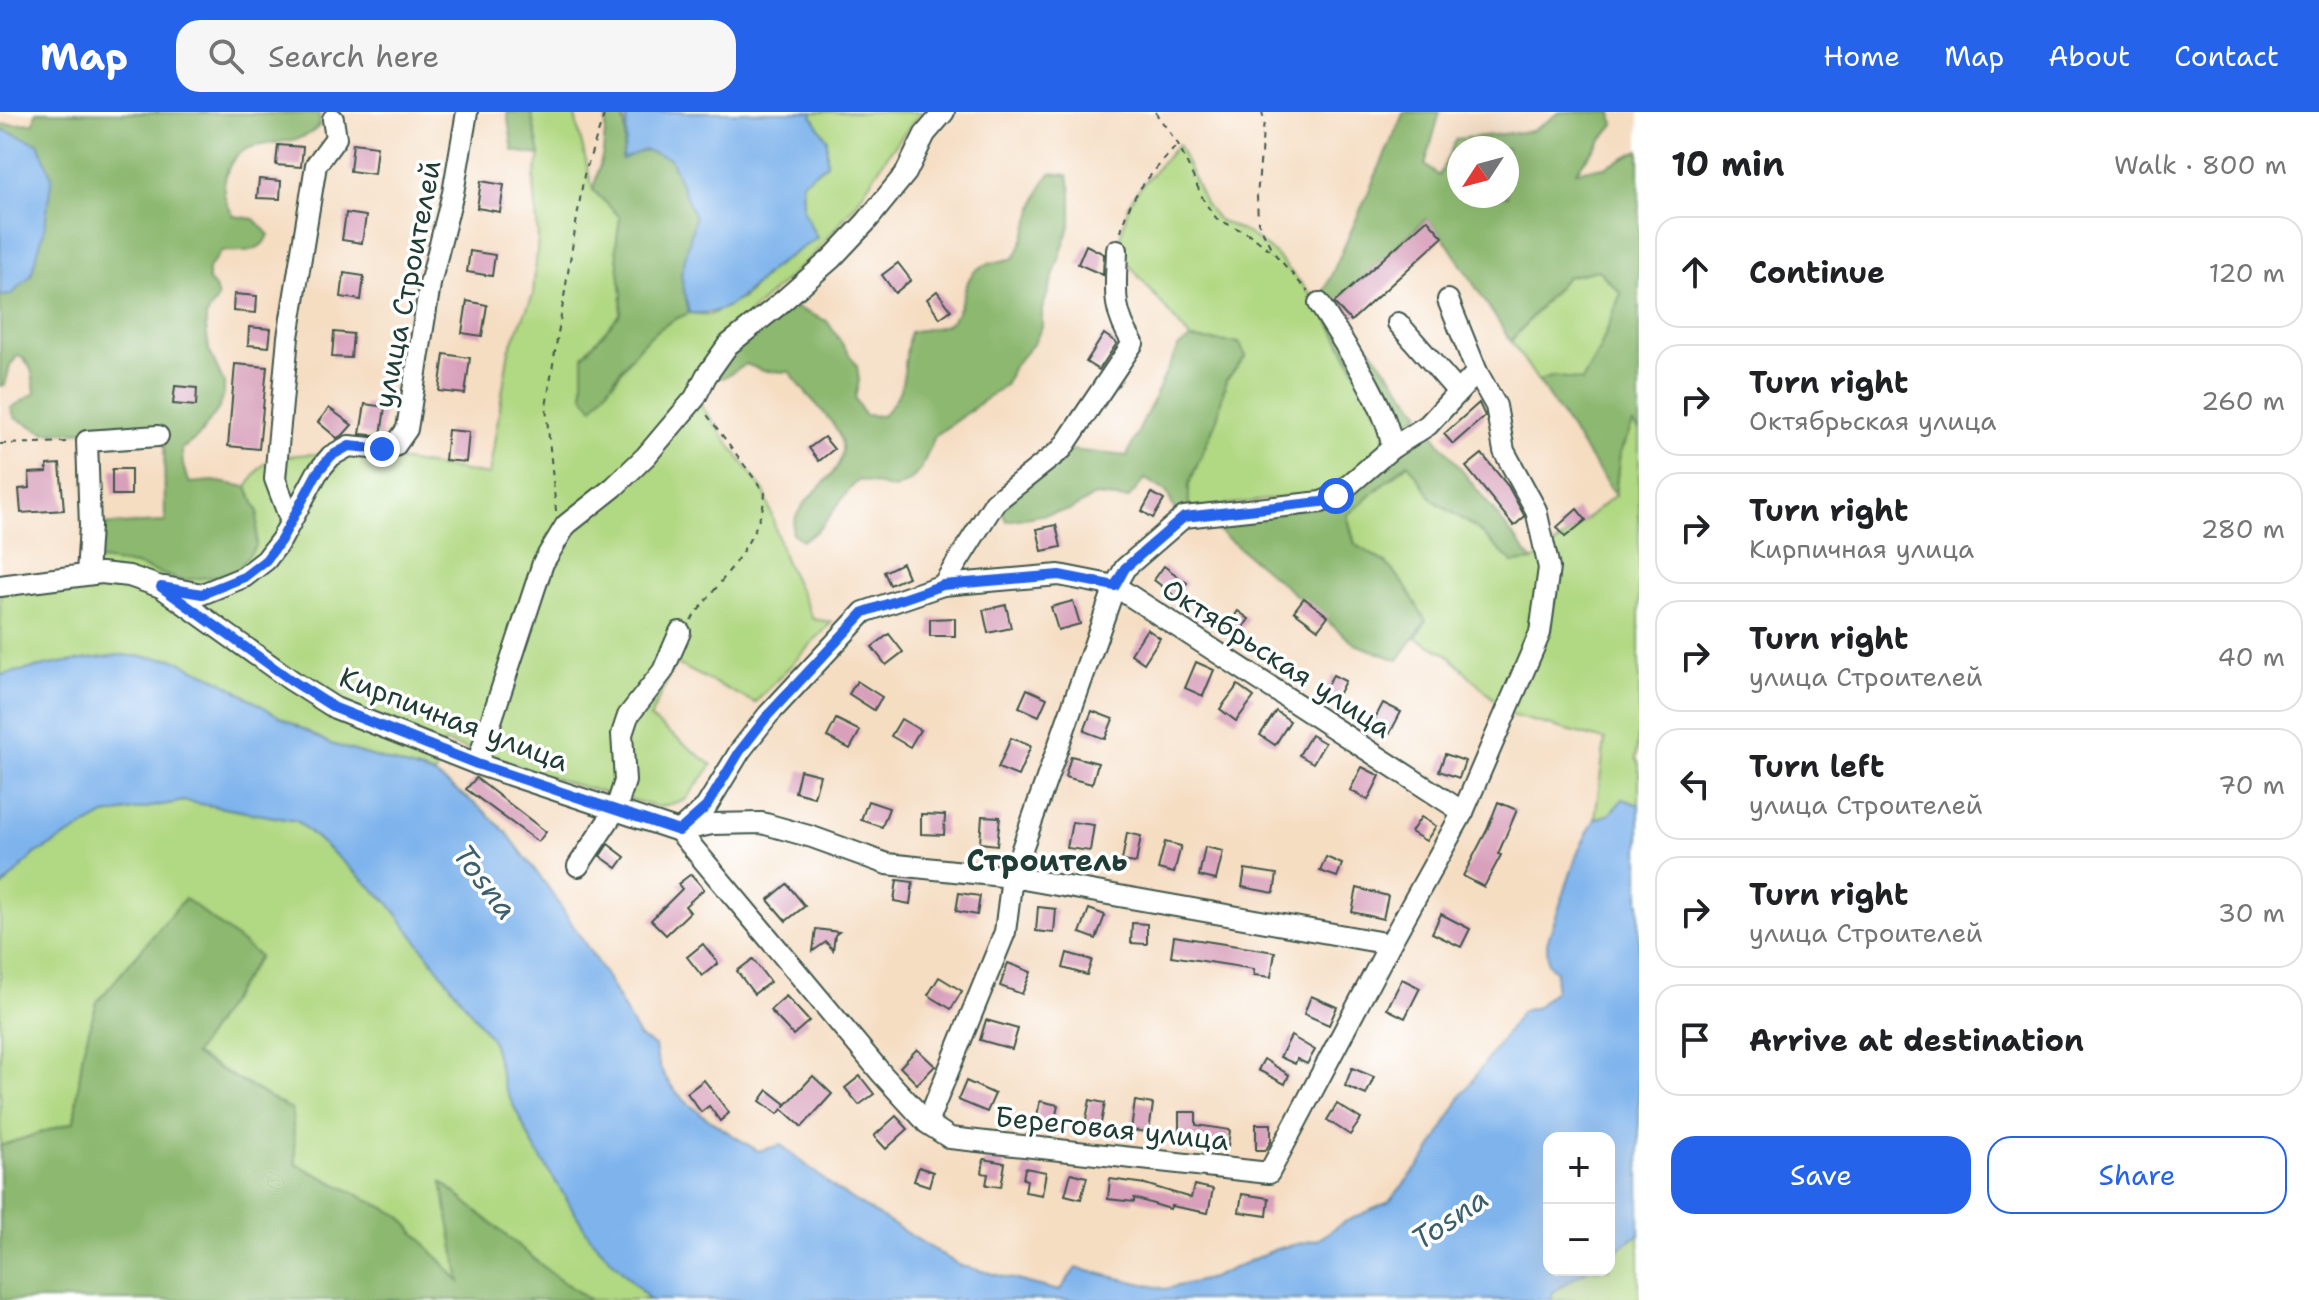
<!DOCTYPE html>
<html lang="en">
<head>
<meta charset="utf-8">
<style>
	body { margin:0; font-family:"Shantell Sans",sans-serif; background:#f6f6f6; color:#202124 }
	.controls { position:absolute; right:24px; bottom:24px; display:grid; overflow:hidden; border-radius:16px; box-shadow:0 8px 32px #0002 }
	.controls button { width:72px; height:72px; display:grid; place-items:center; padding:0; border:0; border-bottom:2px solid #e0e0e0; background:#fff; color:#202124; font:40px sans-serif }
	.compass { position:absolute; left:1447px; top:24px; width:72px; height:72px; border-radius:50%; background:#fff; box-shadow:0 8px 32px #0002; rotate:234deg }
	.stop { position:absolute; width:24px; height:24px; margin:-18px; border:6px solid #2563eb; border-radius:50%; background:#fff }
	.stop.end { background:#2563eb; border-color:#fff; box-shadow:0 2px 8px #0008 }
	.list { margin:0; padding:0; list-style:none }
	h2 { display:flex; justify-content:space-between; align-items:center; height:104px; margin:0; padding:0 32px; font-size:34px }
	h2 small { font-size:26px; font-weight:400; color:#757577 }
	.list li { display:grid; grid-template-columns:52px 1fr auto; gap:24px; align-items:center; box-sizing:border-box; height:112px; margin:0 16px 16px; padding:0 16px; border:2px solid #e0e0e0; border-radius:24px }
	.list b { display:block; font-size:30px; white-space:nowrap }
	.list p { margin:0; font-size:26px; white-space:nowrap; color:#757577 }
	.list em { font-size:26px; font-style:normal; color:#757577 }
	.actions { display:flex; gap:16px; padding:24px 32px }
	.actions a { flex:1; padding:18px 0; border:2px solid #2563eb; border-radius:24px; text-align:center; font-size:28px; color:#2563eb }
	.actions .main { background:#2563eb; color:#fff }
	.icon { flex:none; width:44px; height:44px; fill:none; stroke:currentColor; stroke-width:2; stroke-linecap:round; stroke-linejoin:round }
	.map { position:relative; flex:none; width:1639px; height:1188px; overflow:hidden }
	header { display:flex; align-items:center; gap:48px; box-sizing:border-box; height:112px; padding:0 40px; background:#2563eb; color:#fff }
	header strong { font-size:38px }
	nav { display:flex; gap:44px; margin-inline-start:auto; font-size:28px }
	.search { width:560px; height:72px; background:#f6f6f6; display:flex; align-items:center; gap:20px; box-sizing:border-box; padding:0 28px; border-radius:24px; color:#757577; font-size:30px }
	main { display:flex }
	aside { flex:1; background:#fff }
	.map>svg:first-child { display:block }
	.green { fill:#b1d882; stroke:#688a5b; stroke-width:2 }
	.forest { fill:#8cb870; stroke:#567a52; stroke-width:2; fill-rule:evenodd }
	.water { fill:#7eb3ec; stroke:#4e7890; stroke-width:2 }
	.building { fill:#d8a0bb }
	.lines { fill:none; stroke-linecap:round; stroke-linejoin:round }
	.minor-casing { stroke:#3f5549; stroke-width:24 }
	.path { stroke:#3f5549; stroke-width:2; stroke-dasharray:6 6; stroke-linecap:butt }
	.minor { stroke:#fff; stroke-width:20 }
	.route { stroke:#2563eb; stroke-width:10 }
	.labels { text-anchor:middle; stroke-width:7; stroke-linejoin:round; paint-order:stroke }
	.street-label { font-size:28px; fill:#1f3d34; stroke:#fff }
	.neighbourhood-label { font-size:30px; font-weight:bold; fill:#1f3d34; stroke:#fff }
	.water-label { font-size:30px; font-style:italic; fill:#3c606b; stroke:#fff }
</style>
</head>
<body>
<header>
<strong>Map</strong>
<div class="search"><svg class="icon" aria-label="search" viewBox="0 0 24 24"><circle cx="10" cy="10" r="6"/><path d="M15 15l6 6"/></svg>Search here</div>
<nav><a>Home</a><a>Map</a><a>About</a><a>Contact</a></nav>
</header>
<main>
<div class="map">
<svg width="1639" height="1188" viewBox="0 0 1639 1188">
	<rect width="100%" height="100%" fill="#fff"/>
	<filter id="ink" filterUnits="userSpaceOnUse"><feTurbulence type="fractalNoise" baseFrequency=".0125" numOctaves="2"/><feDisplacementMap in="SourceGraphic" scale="16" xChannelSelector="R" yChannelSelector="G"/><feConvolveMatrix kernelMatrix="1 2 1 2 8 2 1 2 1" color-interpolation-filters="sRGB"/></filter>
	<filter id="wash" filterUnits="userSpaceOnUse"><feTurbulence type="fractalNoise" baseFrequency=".006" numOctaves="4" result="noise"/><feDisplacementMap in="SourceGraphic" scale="32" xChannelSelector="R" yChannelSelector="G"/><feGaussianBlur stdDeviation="1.8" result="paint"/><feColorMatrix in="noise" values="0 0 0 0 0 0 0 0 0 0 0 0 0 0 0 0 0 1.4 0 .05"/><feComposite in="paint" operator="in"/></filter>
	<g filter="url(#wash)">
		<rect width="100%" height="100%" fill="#f5ddc2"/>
		<g class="green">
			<path d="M531,0H574L593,78L620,105L616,135L622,182L614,270L642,229L668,209L689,201L710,203L743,186L773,156L816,126L803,98L802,70L826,52L827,27L812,4L813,0H921L889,41L855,93L813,143L719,229L695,285L765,381L784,446L813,507L832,510L755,591L675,551L650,606L712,653L685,688L659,695L572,672L445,630L435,663L331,632L280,605L221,569L173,547L119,543L60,551L0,563V481L88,470L92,447L136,453L180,468L258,400L247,375C253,367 258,355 266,351C310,328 438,355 489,363L509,238L533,183L538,127L534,67L540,43Z"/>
			<polygon points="1178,32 1205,91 1217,107 1249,122 1274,141 1319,191 1385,315 1384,335 1332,380 1189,397 1189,372 1217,307 1226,268 1239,231 1191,227 1117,138 1129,92 1137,79"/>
			<polygon points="1598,158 1621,181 1599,239 1582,269 1555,264 1538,269 1511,229 1566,165"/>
			<polygon points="1633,311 1639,319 1639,611 1636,646 1639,652 1639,693 1623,687 1610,702 1595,707 1605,628 1510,603 1447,542 1416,526 1426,509 1387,452 1355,432 1347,403 1409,351 1433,388 1476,416 1513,451 1533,449 1565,425 1615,383 1620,340"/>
			<polygon points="184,689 297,709 387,789 492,928 504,974 534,1035 592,1128 650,1188 590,1188 557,1166 442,1071 461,1171 399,1103 295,1052 292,998 194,942 259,845 83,939 74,1010 0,1034 0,777 35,742 105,703"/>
			<polygon points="1639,1122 1639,1188 1551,1188 1552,1180 1587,1158 1609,1158 1609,1144"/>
		</g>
		<g class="forest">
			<path d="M36,0L319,2L320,13C293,44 239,15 226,63C221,80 225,90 234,104L254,107L269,123C259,143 242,139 222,139L208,157V167L215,176L218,186L206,205V216L209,238L224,271V282L219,296L199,324L182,337C182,350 183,360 190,371L213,369L247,375L258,400L256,434L237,458L213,465L180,468L136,453L92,447L96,413L165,410L164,316L46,321L15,306L11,296L35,281C33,265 33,251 18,243L10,254L5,273L0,274V184L11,183L4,18L0,20V13L34,11Z"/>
			<polygon points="507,0 531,0 540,43 513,39"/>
			<path d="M607,0H620C628,14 625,31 622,46L644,38L670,45L695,106L681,163L689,201C638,221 625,256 593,296L583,283V244L621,201L622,182L616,135L620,105L593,78L603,41Z"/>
			<path d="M1404,0H1440L1425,53L1439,64L1456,27L1532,19L1560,0H1612L1614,13L1576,59L1605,55L1639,38V319L1633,312L1620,340L1615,383L1538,269L1555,264L1582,269L1599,239L1621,181L1598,158L1566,165L1511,229L1443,125L1426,107L1335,191L1420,300C1413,313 1404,316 1391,320L1319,191ZM1459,36H1507V84H1459Z"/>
			<path d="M1050,61L1068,63L1071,80V111L1042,198V215L1034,231L1012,256L1006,272L935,324L921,357L910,369L895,377L859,368C836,387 829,417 802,428L792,421C793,415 794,408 797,403C810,374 858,358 837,319C825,297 803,282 790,260L763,259L746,252L723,266L709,263L785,191L827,209L857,254L859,269L855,286L864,303L882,304C911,275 901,256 910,220C921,217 939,217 947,212C968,198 959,164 983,154C992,150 1004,149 1014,146C1031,119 1032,86 1050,61Z"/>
			<polygon points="1191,227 1239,231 1246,244 1226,268 1217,307 1189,372 1189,397 1177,404 1167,380 1145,367 1128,387 1095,384 1070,398 1007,409 995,390 1062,337 1127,344 1178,235"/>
			<polygon points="1431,319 1533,449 1513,451 1476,416 1433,388 1408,351 1347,403 1355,432 1387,452 1406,475 1426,509 1398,548 1355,532 1204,407 1333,393 1394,343"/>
			<polygon points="185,786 259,844 194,943 292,998 296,1052 399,1103 460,1170 442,1070 557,1166 590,1188 0,1188 0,1034 74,1010 83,939 97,890"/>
		</g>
		<g class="water">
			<path d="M627,0H813L812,4L827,27V52L802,70L803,98L817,126C803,136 787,144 774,155C743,180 735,204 689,201L681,163L695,106L670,46L644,38L622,47L626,29Z"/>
			<polygon points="4,18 38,31 52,65 44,119 31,164 11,183 0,184 0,20"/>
			<path d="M119,543L173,547L221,569L280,605L331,632L435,663L482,697L507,721L550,778L608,867L639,925L655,934C658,984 721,1015 758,1039L781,1033L837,1078L959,1153L1059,1179L1076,1156L1165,1177L1212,1166L1276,1137L1319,1127L1342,1111L1389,1090L1427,1044L1462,983L1522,899L1537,895L1555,878L1556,860L1548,851L1547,831L1579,737L1595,707L1610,702L1623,687L1639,693V1122L1609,1144V1026H1549V1158H1587L1553,1180L1551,1188H650L592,1128L534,1035L504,974L492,928L387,789L297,709L184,689L105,703L35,742L0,777V563L60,551Z"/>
		</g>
		<g id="blocks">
			<g class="building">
				<polygon points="353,31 377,34 374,62 350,59"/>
				<polygon points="278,33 303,35 301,55 276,53"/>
				<polygon points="259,67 281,69 280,87 257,86"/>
				<polygon points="481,69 504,73 500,100 477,96"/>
				<polygon points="346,101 366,104 362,131 342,128"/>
				<polygon points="1427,107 1443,125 1351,209 1334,191"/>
				<polygon points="1086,133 1104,142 1103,163 1078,152"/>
				<polygon points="470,139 495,143 492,164 467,160"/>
				<polygon points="898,151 911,168 895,181 882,163"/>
				<polygon points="344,161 364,164 361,188 341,185"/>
				<polygon points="937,179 951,198 940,206 927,187"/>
				<polygon points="234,182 257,184 256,201 233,199"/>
				<polygon points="467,189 487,193 482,224 462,221"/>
				<polygon points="249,215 271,217 269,235 248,233"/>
				<polygon points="334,220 353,222 351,246 332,245"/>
				<polygon points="1104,222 1117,231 1099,258 1086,250"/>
				<polygon points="444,242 470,246 465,282 439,279"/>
				<polygon points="235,252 267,255 259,337 228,334"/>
				<polygon points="175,274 197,276 196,294 173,292"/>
				<polygon points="1479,291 1485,304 1453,332 1444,322"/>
				<polygon points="365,292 385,295 381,324 360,322"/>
				<polygon points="329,296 352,313 344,322 337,326 318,310"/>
				<polygon points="448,318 469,320 466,350 445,348"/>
				<polygon points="824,325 834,337 819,349 809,336"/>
				<polygon points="1482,342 1508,374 1524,403 1524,405 1514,414 1466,355"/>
				<polygon points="60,352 64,398 21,401 19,377 30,376 29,361 47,360 47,353"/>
				<rect x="112" y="357" width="19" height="26"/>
				<polygon points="1152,381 1164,388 1153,406 1142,399"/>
				<polygon points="1577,397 1586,408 1565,425 1557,415"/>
				<polygon points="1056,413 1061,435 1042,439 1037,417"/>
				<polygon points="902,451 908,465 890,473 884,460"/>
				<polygon points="1164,454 1187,471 1176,485 1154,468"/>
				<polygon points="1304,486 1328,504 1318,517 1294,499"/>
				<polygon points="1073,489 1080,512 1058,518 1051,495"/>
				<polygon points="1006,493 1011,516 988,521 983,498"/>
				<polygon points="1238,499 1249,507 1236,526 1225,518"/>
				<polygon points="955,506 955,524 930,524 930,507"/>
				<polygon points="1147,517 1160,526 1144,551 1131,542"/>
				<polygon points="889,522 903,540 886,553 872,535"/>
				<polygon points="1196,550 1214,558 1203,584 1185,576"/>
				<polygon points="1333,563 1345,569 1335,589 1322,582"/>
				<polygon points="857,569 882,585 874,598 849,582"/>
				<polygon points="1238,573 1254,585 1236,609 1220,597"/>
				<polygon points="1027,577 1047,586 1039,604 1019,595"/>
				<polygon points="1383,591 1401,600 1390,621 1372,612"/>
				<polygon points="1092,599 1113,607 1105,627 1084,619"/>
				<polygon points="1276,599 1290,609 1275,633 1260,623"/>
				<polygon points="836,607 860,619 850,637 827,625"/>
				<polygon points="901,607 920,618 910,635 891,624"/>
				<polygon points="1311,623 1325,631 1313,651 1299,643"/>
				<polygon points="1011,626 1031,634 1018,664 998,656"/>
				<polygon points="1445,642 1465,649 1459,666 1439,659"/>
				<polygon points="1071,644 1098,651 1092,672 1065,665"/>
				<polygon points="1362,655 1380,664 1368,688 1350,678"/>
				<polygon points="800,658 820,663 814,685 795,680"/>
				<polygon points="476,666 546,720 538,730 466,677"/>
				<polygon points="868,689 889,696 882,715 861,708"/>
				<polygon points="1498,690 1517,698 1498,742 1501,743 1484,775 1463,764 1487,718"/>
				<polygon points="921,702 945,703 944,723 921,722"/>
				<polygon points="982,704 1000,705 997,733 980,731"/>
				<polygon points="1421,705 1436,714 1426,729 1411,720"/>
				<polygon points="1072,710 1094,713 1090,739 1067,736"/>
				<polygon points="1127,721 1141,724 1136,751 1122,749"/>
				<polygon points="1165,730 1181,734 1174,761 1158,757"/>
				<polygon points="608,732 625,745 617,756 600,744"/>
				<polygon points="1205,735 1223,739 1216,768 1199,764"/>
				<polygon points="1326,745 1342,752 1337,765 1320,759"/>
				<polygon points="1245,757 1277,762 1274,781 1242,775"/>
				<polygon points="691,762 704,777 685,794 690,800 666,823 651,808 682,777 678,772"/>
				<polygon points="897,768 913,770 910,792 894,789"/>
				<polygon points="787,772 805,794 786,809 768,788"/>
				<polygon points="1357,776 1388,784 1383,807 1352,800"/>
				<polygon points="959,781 980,784 977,803 956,799"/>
				<polygon points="1038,795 1056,797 1054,821 1036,819"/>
				<polygon points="1089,797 1105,803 1096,827 1080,821"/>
				<polygon points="1441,802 1470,817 1461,835 1432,821"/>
				<polygon points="1132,811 1147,812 1147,832 1131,831"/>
				<polygon points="816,817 839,820 835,823 833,838 826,830 813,839"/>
				<polygon points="1174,824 1275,840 1271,865 1254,863 1254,857 1171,844"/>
				<polygon points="703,832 718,851 702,864 687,845"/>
				<polygon points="1067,841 1092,848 1087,863 1063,856"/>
				<polygon points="753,847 770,870 754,882 737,859"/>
				<polygon points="1008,851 1031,860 1022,882 1000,874"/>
				<polygon points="939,865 962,879 951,897 928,883"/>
				<polygon points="1402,867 1420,876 1405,906 1387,897"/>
				<polygon points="786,884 809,909 793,923 770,898"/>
				<polygon points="1311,884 1337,895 1329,913 1304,902"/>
				<polygon points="986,908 1018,917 1012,937 980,928"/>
				<polygon points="1291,924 1315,938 1307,952 1297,947 1295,952 1280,945"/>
				<polygon points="917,937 935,954 917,972 900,955"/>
				<polygon points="1264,947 1289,963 1285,972 1258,958"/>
				<polygon points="1352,956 1374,965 1366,983 1345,974"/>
				<polygon points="813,964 832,982 802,1015 782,997 778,1002 760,989 768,978 786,992 784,995"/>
				<polygon points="860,964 874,982 859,993 845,976"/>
				<polygon points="704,968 729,1001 720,1009 709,994 701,1000 687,981"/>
				<polygon points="966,969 995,982 987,1000 958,988"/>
				<polygon points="1090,988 1105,991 1100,1016 1085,1012"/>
				<polygon points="1040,989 1058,993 1054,1013 1036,1009"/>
				<polygon points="1135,989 1153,992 1149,1020 1131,1018"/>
				<polygon points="1337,992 1361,1007 1350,1023 1327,1008"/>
				<polygon points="1179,1000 1196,1000 1196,1013 1230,1018 1228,1034 1207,1030 1179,1029"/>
				<polygon points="896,1004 908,1017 886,1037 874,1024"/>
				<polygon points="1256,1012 1271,1012 1271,1029 1266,1038 1256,1038"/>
				<polygon points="984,1047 1005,1051 1001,1075 986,1073 988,1062 982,1061"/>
				<polygon points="919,1055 933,1060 929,1074 914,1069"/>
				<polygon points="1025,1056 1046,1060 1042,1083 1025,1080 1027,1068 1023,1067"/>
				<polygon points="1071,1061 1087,1065 1081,1087 1065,1083"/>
				<polygon points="1110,1067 1145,1072 1191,1086 1194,1073 1213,1077 1208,1101 1171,1094 1170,1097 1134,1086 1134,1090 1108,1087"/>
				<polygon points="1242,1082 1269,1086 1267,1104 1239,1100"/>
			</g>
		</g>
	</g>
	<g filter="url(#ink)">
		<use href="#blocks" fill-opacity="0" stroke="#3f5549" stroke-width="2"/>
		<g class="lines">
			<g class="minor-casing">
				<g id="minor">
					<path d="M1319,191C1341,227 1389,296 1392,336"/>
					<polyline points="1398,211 1458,280"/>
					<polyline points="290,407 275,367 288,225 316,53 336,26 333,7"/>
					<polyline points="87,462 90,414 87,329 158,324"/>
					<path d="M943,473L995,390L1062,337L1133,231C1111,197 1116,177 1117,138"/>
					<polyline points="0,474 101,461 129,464 161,475 291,568 335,596 477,652 679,719 712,712 762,711 812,725 887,752 1012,765 1390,832"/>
					<polyline points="165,475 202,482 244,465 266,448 281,428 317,361 331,344 349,334 382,337 395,334 407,317 430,172 453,81 467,0"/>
					<polyline points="477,652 543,451 566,413 614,375 646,344 695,286 706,264 728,233 776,195 832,146 866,110 906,61 925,22 944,0"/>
					<polyline points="679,719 882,962 927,1011 950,1026 1269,1061 1390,832 1463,700 1540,521 1549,456 1536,398 1504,339 1496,294 1477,260 1448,188"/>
					<polyline points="679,719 706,695 740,639 768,603 864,500 943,473 1059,463 1115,474 1463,700"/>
					<polyline points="578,754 616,697 625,669 622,622 628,604 663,559 680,520"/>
					<polyline points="927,1011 1005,820 1012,765 1115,474 1125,456 1184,405 1321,390 1336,384 1392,336 1428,313 1477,260"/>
				</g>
			</g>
			<g class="path">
				<polyline points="1155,0 1178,32 1205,91 1217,107 1249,122 1274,141 1308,180"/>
				<polyline points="1262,0 1264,9 1257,84 1258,110 1273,140"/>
				<path d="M1121,120C1128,83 1154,60 1177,33"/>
				<polyline points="0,332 70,330"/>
				<polyline points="556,399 546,295 584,63 605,0"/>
				<path d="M691,508C717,473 762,426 765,381L705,300"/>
			</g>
			<use href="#minor" class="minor"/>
		</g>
	</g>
	<g class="lines" filter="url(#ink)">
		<polyline class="route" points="382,337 349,334 331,344 317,361 281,428 266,448 244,465 202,482 161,475 291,568 335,596 477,652 679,719 706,695 740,639 768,603 864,500 943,473 1059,463 1115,474 1125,456 1184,405 1321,390 1336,384"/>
	</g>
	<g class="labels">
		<g class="street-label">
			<text transform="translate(407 172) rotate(-79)" y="10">улица Строителей</text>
			<text transform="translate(1277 546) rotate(33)" y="10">Октябрьская улица</text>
			<text transform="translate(454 607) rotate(21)" y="10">Кирпичная улица</text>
			<text transform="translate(1112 1016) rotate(6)" y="10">Береговая улица</text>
		</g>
		<g class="neighbourhood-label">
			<text x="1047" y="759">Строитель</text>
		</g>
		<g class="water-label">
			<text transform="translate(485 770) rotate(53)" y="10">Tosna</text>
			<text transform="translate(1450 1107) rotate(-34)" y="10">Tosna</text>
		</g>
	</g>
</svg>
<div class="controls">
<button>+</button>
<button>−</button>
</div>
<svg class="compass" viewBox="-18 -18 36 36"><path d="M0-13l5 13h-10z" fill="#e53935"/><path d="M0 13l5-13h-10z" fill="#757577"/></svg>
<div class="stop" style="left:1336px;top:384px"></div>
<div class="stop end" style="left:382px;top:337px"></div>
</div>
<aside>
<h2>10 min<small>Walk · 800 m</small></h2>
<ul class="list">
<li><svg class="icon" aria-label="ahead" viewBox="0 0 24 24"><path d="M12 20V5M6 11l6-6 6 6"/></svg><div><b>Continue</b></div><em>120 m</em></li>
<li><svg class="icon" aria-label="right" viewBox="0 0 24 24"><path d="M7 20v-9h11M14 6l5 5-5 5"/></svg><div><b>Turn right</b><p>Октябрьская улица</p></div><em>260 m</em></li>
<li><svg class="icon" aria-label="right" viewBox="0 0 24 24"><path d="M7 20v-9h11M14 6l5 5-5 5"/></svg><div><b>Turn right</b><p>Кирпичная улица</p></div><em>280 m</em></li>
<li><svg class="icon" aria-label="right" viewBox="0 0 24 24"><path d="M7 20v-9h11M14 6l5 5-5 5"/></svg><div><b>Turn right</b><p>улица Строителей</p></div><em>40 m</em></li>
<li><svg class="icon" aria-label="left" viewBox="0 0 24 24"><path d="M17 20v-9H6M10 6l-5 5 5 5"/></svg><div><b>Turn left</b><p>улица Строителей</p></div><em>70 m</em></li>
<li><svg class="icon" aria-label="right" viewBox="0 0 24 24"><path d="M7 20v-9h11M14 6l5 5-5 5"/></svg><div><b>Turn right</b><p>улица Строителей</p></div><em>30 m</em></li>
<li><svg class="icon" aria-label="arrive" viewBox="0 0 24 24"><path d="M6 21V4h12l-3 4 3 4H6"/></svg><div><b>Arrive at destination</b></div></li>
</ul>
<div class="actions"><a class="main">Save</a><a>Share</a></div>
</aside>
</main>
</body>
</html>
